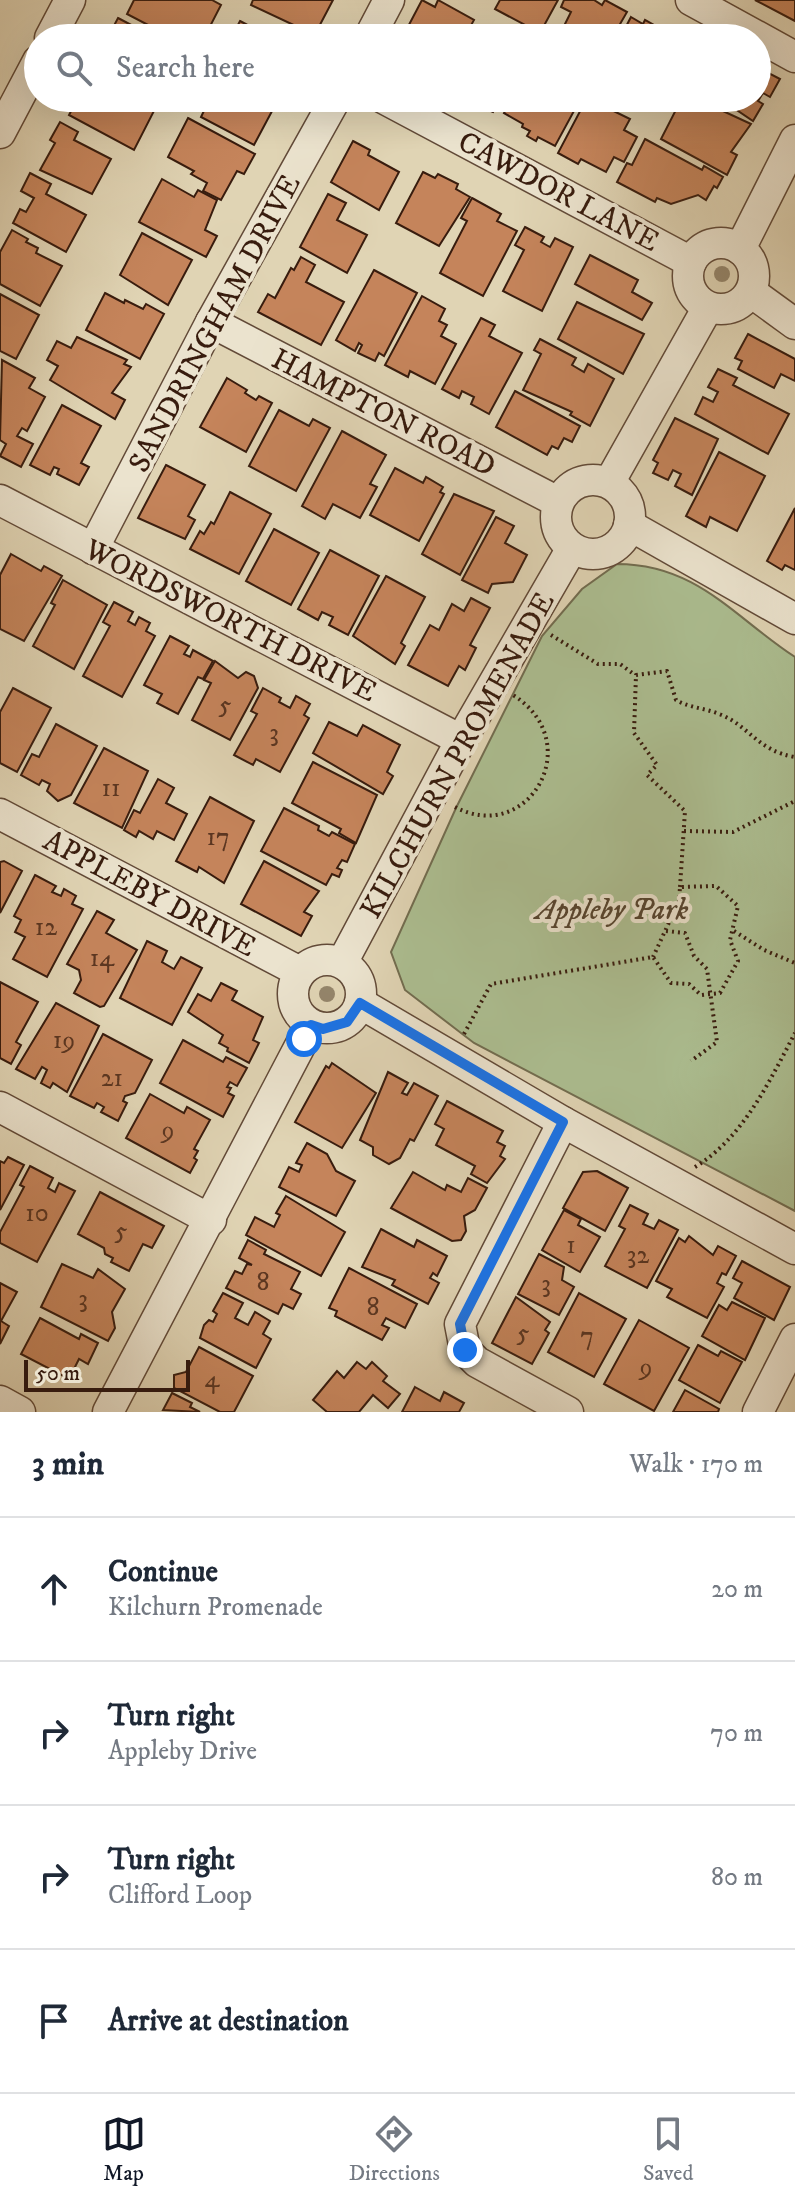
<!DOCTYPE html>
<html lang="en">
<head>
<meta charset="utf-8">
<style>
	body { margin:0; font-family:"IM FELL DW Pica",serif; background:#f6f6f7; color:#1f2937 }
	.scale { position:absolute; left:24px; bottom:20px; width:166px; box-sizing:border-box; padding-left:8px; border:4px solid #381c0e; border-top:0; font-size:22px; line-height:28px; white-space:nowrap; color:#381c0e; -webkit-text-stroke:6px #ebe3ce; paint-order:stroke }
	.stop { position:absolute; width:24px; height:24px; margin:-18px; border:6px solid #1a73e8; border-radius:50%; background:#fff }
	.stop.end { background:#1a73e8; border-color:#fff; box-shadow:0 2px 8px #0008 }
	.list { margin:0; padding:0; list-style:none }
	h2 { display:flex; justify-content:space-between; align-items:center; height:104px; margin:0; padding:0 32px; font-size:34px }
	h2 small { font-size:26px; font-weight:400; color:#747a83 }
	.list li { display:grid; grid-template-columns:52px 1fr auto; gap:24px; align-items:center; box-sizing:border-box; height:144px; padding:0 32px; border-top:2px solid #e0e1e3 }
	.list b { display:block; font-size:30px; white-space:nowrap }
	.list p { margin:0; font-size:26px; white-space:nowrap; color:#747a83 }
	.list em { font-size:26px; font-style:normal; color:#747a83 }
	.icon { flex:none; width:44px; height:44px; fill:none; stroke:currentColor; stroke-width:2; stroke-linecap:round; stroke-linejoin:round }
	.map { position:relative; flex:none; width:795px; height:1412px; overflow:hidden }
	.search { position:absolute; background:#fff; box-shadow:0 8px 32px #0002; left:24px; right:24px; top:24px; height:88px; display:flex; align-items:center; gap:20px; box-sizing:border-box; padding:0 28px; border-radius:44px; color:#747a83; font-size:30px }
	.sheet { height:680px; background:#fff }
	nav { display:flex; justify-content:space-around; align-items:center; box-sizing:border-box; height:112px; border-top:2px solid #e0e1e3; background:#fff; font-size:22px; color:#747a83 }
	nav a { display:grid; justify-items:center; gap:4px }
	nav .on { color:#111827 }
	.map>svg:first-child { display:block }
	.green { fill:#acbe91; stroke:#726d50; stroke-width:2 }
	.building { fill:#c5845b; stroke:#381c0e; stroke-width:2 }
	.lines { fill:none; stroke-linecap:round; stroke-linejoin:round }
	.minor-casing { stroke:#624a38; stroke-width:33 }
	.path { stroke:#381c0e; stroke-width:4; stroke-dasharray:2 4; stroke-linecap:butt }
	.minor { stroke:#ebe3ce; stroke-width:30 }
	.tree { fill:#94856b }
	.route { stroke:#1a73e8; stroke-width:10 }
	.labels { text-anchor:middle; stroke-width:8; stroke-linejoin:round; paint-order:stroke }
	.number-label { font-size:26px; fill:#5b3621 }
	.street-label { font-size:30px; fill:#381c0e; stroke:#ebe3ce }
	.park-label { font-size:30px; font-style:italic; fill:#55442f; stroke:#ebe3ce }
</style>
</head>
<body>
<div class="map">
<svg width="795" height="1412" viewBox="0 0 795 1412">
	<rect width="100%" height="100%" fill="#e0d4b4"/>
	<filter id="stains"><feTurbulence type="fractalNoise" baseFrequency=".0025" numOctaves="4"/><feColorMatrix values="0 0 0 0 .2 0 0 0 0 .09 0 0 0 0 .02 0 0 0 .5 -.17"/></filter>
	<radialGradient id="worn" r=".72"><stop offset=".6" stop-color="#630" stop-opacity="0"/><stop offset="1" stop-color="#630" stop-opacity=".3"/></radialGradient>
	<path class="green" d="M617,564C697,564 735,618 795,657V1211L474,1043L405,990L391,952L456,808L542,636L582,589Z"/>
	<g class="building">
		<polygon points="134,0 212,0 221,5 204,38 173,38 127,14"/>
		<polygon points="253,0 333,0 313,38 305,38 295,33 298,27 251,5"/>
		<polygon points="422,0 435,7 438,0 474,20 464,38 402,38"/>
		<polygon points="500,0 558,0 540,33 495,9"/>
		<polygon points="564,0 594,0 602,5 605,0 627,12 612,38 558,38 571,12 561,7"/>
		<polygon points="755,0 795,0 795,21"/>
		<polygon points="631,17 643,24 645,20 677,38 620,38"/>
		<polygon points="118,18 156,38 115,38 109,35"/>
		<polygon points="240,21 272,38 231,38"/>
		<polygon points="482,26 504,38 475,38"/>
		<polygon points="757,67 780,79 770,97 763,93 758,101 763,104 753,121 719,98 757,98"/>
		<polygon points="78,98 140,98 156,107 134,150 69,115"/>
		<polygon points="210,98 279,98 254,145 201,117"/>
		<polygon points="460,98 501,98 493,112"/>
		<polygon points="512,98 581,98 555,146 538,137 536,141 527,136 530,131 522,127 523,124 504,113"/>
		<polygon points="587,98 630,119 624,130 637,137 624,162 614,157 606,172 581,159 578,164 558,153"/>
		<polygon points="682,98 695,98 751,124 731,152 737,155 727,175 661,139"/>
		<polygon points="188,118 255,154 244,174 237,171 221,200 203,191 207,183 191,174 194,171 168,157"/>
		<polygon points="60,122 78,132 74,140 111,159 92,194 40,170 55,143 50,140"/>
		<polygon points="645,139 702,170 704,166 723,177 717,188 714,186 706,200 698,195 671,204 657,198 655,202 617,182 627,163 632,165"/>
		<polygon points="353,141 370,150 368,155 399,172 379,210 331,182"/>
		<polygon points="423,172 435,178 438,174 458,184 456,189 470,197 439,246 396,223"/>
		<polygon points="30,173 51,184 46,194 86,215 66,252 13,223 20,209 26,212 34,198 21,191"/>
		<polygon points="162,179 194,197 198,190 217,200 205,230 217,236 206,257 139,222"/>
		<polygon points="328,194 346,203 337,220 367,235 347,273 300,247"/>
		<polygon points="472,198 501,214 497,221 517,231 483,296 440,273 467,221 461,218"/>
		<polygon points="525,227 544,237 541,242 550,247 555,238 573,247 542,311 503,291 524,250 515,245"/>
		<polygon points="12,230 28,239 26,242 38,248 36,253 62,266 40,306 0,284 0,252"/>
		<polygon points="142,233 192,260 168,305 120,275"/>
		<polygon points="590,255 638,280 632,292 652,303 642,320 575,284"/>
		<polygon points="301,257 315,265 306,282 344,302 321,345 258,312 268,294 275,298 291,268 294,270"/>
		<polygon points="374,270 417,293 384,356 379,353 375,361 358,353 362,345 359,343 355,351 336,340"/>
		<polygon points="105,293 124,303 125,300 143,309 146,304 164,314 140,359 86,330"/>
		<polygon points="0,294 39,315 16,359 0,351"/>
		<polygon points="422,296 445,309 439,321 447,325 441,336 456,344 435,384 410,371 408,377 385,365"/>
		<polygon points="577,302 644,334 623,374 558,339"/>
		<polygon points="481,318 495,325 489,336 522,353 489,414 471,404 474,397 462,391 459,398 442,389"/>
		<polygon points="748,334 795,359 795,381 781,374 774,388 738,369 742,361 735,358"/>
		<polygon points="77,337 127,360 124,364 131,367 112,393 125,400 115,419 50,380 58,366 47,360 57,341 71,348"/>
		<polygon points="540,339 576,358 572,365 584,372 588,364 614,379 590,426 570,415 572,412 523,390 541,354 534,350"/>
		<polygon points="2,360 35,378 29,388 45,397 27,431 22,428 17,436 33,444 21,467 0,456 6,444 0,440"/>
		<polygon points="718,369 737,378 733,385 789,414 768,454 695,414 703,397 713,402 718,392 708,387"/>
		<polygon points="227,378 247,390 245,393 256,400 259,396 272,403 246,452 200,427"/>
		<polygon points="515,391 580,426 572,442 564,438 558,449 552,446 547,455 496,427"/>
		<polygon points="62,405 101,426 81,463 89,467 79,485 57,474 59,469 54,467 50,475 30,465"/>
		<polygon points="279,410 309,426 313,419 330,428 296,491 249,466"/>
		<polygon points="675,418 718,439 692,495 675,486 681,474 673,470 668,480 653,473 658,463 653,460"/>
		<polygon points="342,431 386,455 370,484 377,487 360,518 333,504 325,519 302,506"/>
		<polygon points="719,452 765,476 737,531 710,517 706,527 686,516"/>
		<polygon points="166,465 205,485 188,516 195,520 185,539 138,518"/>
		<polygon points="395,468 423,483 426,477 443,487 440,492 444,494 419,541 370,515"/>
		<polygon points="230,492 271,514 239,574 190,549 200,531 204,534 211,522 214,524"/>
		<polygon points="454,494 494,511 460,575 422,554"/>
		<polygon points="795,508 795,570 785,565 782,570 767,561"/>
		<polygon points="496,517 514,526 505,543 527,555 513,582 492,584 488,593 462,580"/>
		<polygon points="274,529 319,553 291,605 246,581"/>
		<polygon points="330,550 379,576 348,635 329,625 333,617 322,612 318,620 298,609"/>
		<polygon points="11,554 41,571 44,566 62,576 24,641 0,629 0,575"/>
		<polygon points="386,576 425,597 401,643 405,646 395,664 353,636"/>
		<polygon points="63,580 107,605 74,669 33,646 55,605 51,603"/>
		<polygon points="471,598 490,608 470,645 476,648 465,670 459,666 448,686 408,665 430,625 439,630 452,604 464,611"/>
		<polygon points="114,602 133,612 128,621 135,625 139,617 150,623 146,631 155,636 122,697 83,676 110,626 103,622"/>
		<polygon points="170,636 189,646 184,654 190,657 193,650 213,661 203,679 198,677 178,714 157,703 162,694 144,685"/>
		<polygon points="215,661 238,678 246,672 254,676 258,688 230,740 192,720 211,683 204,680"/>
		<polygon points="13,688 51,708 17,772 0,763 0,712"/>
		<polygon points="263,688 281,698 279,702 290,708 296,696 310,704 304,715 309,718 280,772 256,759 253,765 234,755 257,714 251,711"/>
		<polygon points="329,722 357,736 363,725 400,745 387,772 393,776 383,794 313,753"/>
		<polygon points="56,724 97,746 71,795 58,801 47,791 50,784 42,780 39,785 21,775 32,754 39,757"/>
		<polygon points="104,748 148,771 122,828 74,803"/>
		<polygon points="313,762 377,795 356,843 339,833 341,829 292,803"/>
		<polygon points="158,779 174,788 166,803 187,814 174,840 157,831 153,839 139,831 136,837 124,830 134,810 140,813"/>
		<polygon points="210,797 254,821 224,883 199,867 197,872 176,861"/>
		<polygon points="284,808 319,826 318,830 329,836 332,832 355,844 347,862 342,860 337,868 342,870 339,877 332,874 326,885 261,851"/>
		<polygon points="4,861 22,871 0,913 0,862"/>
		<polygon points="264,861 319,891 304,912 312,916 301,936 241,904"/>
		<polygon points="35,875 56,886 52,892 61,896 64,889 76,896 72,904 83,909 47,977 13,959 25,937 15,932 21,920 14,916"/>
		<polygon points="97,911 114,920 106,933 137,950 104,1006 100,1007 74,993 81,980 79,970 67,964"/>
		<polygon points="147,941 167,951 162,962 174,969 181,957 202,968 172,1025 120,998"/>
		<polygon points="0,982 38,1002 16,1042 21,1045 11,1064 0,1058"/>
		<polygon points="221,983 237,991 232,1000 263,1017 253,1040 259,1043 249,1063 227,1051 228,1048 219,1043 223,1035 188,1012 198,994 211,1001"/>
		<polygon points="56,1003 99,1026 67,1092 53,1083 50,1088 41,1083 47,1070 42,1067 35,1079 16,1069"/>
		<polygon points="103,1034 152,1060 135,1093 125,1096 123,1101 127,1103 118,1121 101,1112 104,1107 97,1103 94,1108 70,1096"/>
		<polygon points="183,1040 223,1062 226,1057 247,1068 237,1086 230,1082 227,1087 231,1088 228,1093 234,1096 223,1117 160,1083"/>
		<polygon points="332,1063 376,1093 342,1148 295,1122 326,1066 329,1068"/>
		<polygon points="388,1072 408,1083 402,1093 407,1095 414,1083 438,1096 414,1141 410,1139 400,1158 389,1164 373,1155 373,1147 360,1140"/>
		<polygon points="150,1094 184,1113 187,1107 210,1120 194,1149 198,1151 194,1158 197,1160 190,1173 126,1138"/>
		<polygon points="447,1101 503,1131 497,1142 505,1146 500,1156 505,1159 487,1183 471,1174 475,1166 436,1145 444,1129 435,1124"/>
		<polygon points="307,1143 327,1154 336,1171 355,1181 336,1216 279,1187 289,1167 299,1172 302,1165 296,1163"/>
		<polygon points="8,1157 24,1165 0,1210 0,1161 4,1163"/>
		<polygon points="30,1166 53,1178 48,1188 55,1192 59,1183 75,1191 37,1262 0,1243 0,1232 24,1187 20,1185"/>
		<polygon points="597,1171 628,1188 605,1231 563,1208 583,1172"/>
		<polygon points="413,1172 445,1190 447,1185 461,1192 468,1178 487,1188 475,1210 464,1216 466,1231 461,1240 452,1241 391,1208"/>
		<polygon points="100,1192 164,1226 152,1248 143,1244 129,1271 111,1262 113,1258 105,1254 104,1248 78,1234"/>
		<polygon points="286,1196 345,1232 321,1276 246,1235 255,1217 274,1227 280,1215 276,1213"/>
		<polygon points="630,1205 648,1214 643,1224 654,1229 659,1220 678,1230 647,1288 605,1266 625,1229 619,1226"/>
		<polygon points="564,1210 581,1219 578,1225 600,1237 580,1272 542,1250"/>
		<polygon points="381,1229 414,1247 417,1240 447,1256 437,1276 433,1273 430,1278 439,1283 428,1304 392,1285 395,1280 362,1267"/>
		<polygon points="689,1236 713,1255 718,1246 736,1256 726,1275 722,1273 717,1283 724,1287 707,1318 667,1297 672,1289 656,1281 679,1238 685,1242"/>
		<polygon points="248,1240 266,1250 264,1254 300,1272 291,1289 301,1294 293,1309 283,1304 278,1314 226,1288 235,1271 242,1274 247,1264 252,1265 239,1258"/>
		<polygon points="539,1254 564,1267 562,1280 574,1287 559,1315 518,1294"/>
		<polygon points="742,1261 790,1287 774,1320 734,1298 742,1283 733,1278"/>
		<polygon points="62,1264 93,1278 98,1269 125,1289 112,1312 115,1328 108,1341 41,1307"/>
		<polygon points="349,1268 417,1304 405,1328 386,1318 382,1325 389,1328 382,1340 335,1316 337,1311 329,1308"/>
		<polygon points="0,1283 17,1292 1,1321 9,1326 0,1344"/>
		<polygon points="223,1293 243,1303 235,1318 248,1325 255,1312 270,1321 263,1334 271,1339 256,1368 200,1338 204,1325 209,1320 213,1322 217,1314 213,1311"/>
		<polygon points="579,1293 626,1319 594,1377 548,1352"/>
		<polygon points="516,1297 550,1322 545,1330 549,1333 532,1364 492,1343"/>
		<polygon points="732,1302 765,1318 745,1360 702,1336 719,1305 727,1310"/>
		<polygon points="40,1318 79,1339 81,1334 98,1343 88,1364 79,1359 69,1379 21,1354"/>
		<polygon points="639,1320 689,1348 654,1411 604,1384"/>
		<polygon points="698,1345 718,1356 721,1351 742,1362 720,1403 679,1380"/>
		<polygon points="199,1347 253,1376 234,1412 220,1412 174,1388 174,1375 186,1372"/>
		<polygon points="357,1362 366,1369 372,1362 387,1376 383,1381 400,1394 388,1408 373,1395 359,1412 327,1412 313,1400 337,1371 344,1378"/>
		<polygon points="415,1387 440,1401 444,1392 464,1403 459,1412 402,1412"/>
		<polygon points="685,1390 719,1409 718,1412 673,1412"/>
		<polygon points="172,1393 192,1403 190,1407 200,1412 163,1410"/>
	</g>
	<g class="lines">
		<g class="minor-casing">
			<g id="minor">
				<polyline points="691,0 795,57"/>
				<polyline points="50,38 70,0"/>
				<polyline points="369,38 389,0"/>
				<polyline points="383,98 691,262"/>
				<polyline points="0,133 38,61"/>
				<circle cx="721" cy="276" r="33"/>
				<polyline points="740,249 795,140"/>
				<polyline points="751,292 795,324"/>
				<polyline points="211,322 558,502"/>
				<circle cx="593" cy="517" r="37"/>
				<polyline points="609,483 708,307"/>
				<polyline points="0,500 461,740"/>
				<polyline points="629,525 795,619"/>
				<polyline points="93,549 211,322 336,98"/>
				<polyline points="0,814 300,972"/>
				<circle cx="327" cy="994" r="34"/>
				<polyline points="342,963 461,740 572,548"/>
				<polyline points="360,1003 563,1122 795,1249"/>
				<polyline points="0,1107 211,1220"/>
				<polyline points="563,1122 460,1324 465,1350 477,1362 568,1412"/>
				<polyline points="0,1401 20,1412"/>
				<polyline points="108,1412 311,1025"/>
				<polyline points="758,1412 795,1339"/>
			</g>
		</g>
		<g class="path">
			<polyline points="551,635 598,664 620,664 635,675"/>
			<path d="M455,807C529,846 588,742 513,695"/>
			<polyline points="684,831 733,832 795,801"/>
			<path d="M680,887L685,811L647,775L657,765L634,733L636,675L667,671L676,700C690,708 705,708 719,714C749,725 757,751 795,757"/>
			<polyline points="666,931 685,933 694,956 707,969 717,1042 691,1061"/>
			<polyline points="734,931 764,950 795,963"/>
			<polyline points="464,1034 491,984 653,957 671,983 689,984 701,995 720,993 738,961 730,940 738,906 716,886 680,887 679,901 653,957"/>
			<path d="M695,1167C743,1138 769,1082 795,1033"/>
		</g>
		<use href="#minor" class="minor"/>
	</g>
	<g class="tree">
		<circle cx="722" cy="274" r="8"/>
		<circle cx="327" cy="994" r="8"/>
	</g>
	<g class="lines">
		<polyline class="route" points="304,1039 311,1025 323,1029 347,1022 360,1003 563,1122 460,1324 465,1350"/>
	</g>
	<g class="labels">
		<g class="number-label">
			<text x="225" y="713">5</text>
			<text x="274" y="741">3</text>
			<text x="111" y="796">11</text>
			<text x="218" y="845">17</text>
			<text x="46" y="935">12</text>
			<text x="102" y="966">14</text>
			<text x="64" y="1048">19</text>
			<text x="112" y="1086">21</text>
			<text x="168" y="1138">9</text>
			<text x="37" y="1221">10</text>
			<text x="121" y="1239">5</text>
			<text x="571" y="1253">1</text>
			<text x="638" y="1263">32</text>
			<text x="263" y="1290">8</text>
			<text x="546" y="1292">3</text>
			<text x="83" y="1307">3</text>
			<text x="373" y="1315">8</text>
			<text x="523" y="1341">5</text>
			<text x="587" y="1344">7</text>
			<text x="646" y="1375">9</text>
			<text x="212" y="1387">4</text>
		</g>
		<g class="street-label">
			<text transform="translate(559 191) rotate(28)" y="10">CAWDOR LANE</text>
			<text transform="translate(214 323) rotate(-62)" y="10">SANDRINGHAM DRIVE</text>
			<text transform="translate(384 412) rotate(27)" y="10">HAMPTON ROAD</text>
			<text transform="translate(231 620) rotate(27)" y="10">WORDSWORTH DRIVE</text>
			<text transform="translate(457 755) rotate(-61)" y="10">KILCHURN PROMENADE</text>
			<text transform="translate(150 893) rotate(28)" y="10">APPLEBY DRIVE</text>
		</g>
		<g class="park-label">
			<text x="612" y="919">Appleby Park</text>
		</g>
	</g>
	<rect width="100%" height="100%" filter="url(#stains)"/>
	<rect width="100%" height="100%" fill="url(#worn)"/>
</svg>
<div class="scale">50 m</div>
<div class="stop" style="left:304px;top:1039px"></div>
<div class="stop end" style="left:465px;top:1350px"></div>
<div class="search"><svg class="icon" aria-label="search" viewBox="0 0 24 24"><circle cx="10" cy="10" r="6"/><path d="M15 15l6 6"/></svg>Search here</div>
</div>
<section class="sheet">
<h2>3 min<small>Walk · 170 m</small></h2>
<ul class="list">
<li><svg class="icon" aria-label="ahead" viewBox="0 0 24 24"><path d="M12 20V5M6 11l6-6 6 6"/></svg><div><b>Continue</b><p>Kilchurn Promenade</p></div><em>20 m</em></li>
<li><svg class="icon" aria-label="right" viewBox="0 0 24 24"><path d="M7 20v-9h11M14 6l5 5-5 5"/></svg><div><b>Turn right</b><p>Appleby Drive</p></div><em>70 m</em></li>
<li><svg class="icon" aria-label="right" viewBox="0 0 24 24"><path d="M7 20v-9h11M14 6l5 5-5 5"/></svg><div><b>Turn right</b><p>Clifford Loop</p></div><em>80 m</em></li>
<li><svg class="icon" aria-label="arrive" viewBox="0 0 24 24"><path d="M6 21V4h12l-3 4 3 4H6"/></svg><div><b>Arrive at destination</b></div></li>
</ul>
</section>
<nav>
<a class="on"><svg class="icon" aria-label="map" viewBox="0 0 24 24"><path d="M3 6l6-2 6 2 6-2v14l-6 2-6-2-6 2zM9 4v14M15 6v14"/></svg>Map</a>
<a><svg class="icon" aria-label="directions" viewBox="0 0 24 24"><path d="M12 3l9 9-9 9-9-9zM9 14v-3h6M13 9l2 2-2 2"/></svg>Directions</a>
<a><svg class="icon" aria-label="saved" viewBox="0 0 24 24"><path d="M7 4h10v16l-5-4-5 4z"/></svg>Saved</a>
</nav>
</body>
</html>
